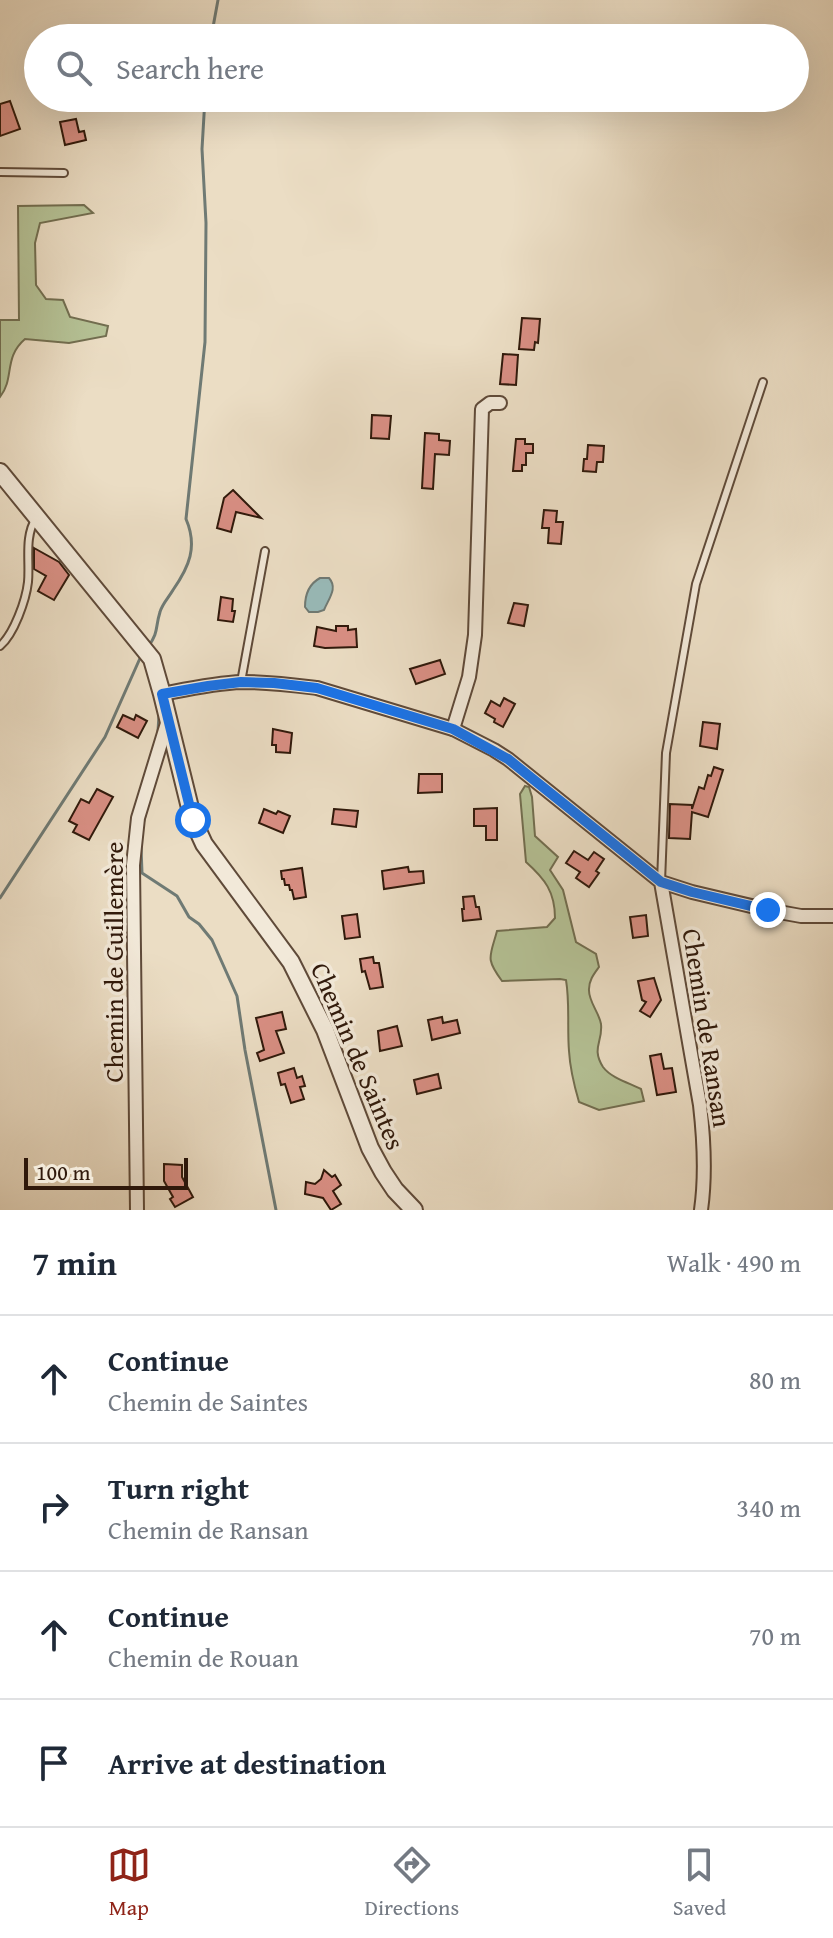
<!DOCTYPE html>
<html lang="en">
<head>
<meta charset="utf-8">
<style>
	body { margin:0; font-family:"Gentium Book Plus",serif; background:#f6f6f7; color:#1f2937 }
	.scale { position:absolute; left:24px; bottom:20px; width:164px; box-sizing:border-box; padding-left:8px; border:4px solid #30190b; border-top:0; font-size:22px; line-height:28px; white-space:nowrap; color:#30190b; -webkit-text-stroke:6px #f2e9d9; paint-order:stroke }
	.stop { position:absolute; width:24px; height:24px; margin:-18px; border:6px solid #1a73e8; border-radius:50%; background:#fff }
	.stop.end { background:#1a73e8; border-color:#fff; box-shadow:0 2px 8px #0008 }
	.list { margin:0; padding:0; list-style:none }
	h2 { display:flex; justify-content:space-between; align-items:center; height:104px; margin:0; padding:0 32px; font-size:34px }
	h2 small { font-size:26px; font-weight:400; color:#747a83 }
	.list li { display:grid; grid-template-columns:52px 1fr auto; gap:24px; align-items:center; box-sizing:border-box; height:128px; padding:0 32px; border-top:2px solid #e0e1e3 }
	.list b { display:block; font-size:30px; white-space:nowrap }
	.list p { margin:0; font-size:26px; white-space:nowrap; color:#747a83 }
	.list em { font-size:26px; font-style:normal; color:#747a83 }
	.icon { flex:none; width:44px; height:44px; fill:none; stroke:currentColor; stroke-width:2; stroke-linecap:round; stroke-linejoin:round }
	.map { position:relative; flex:none; width:833px; height:1210px; overflow:hidden }
	.search { position:absolute; background:#fff; box-shadow:0 8px 32px #0002; left:24px; right:24px; top:24px; height:88px; display:flex; align-items:center; gap:20px; box-sizing:border-box; padding:0 28px; border-radius:44px; color:#747a83; font-size:30px }
	.sheet { height:616px; background:#fff }
	nav { display:flex; justify-content:space-around; align-items:center; box-sizing:border-box; height:112px; border-top:2px solid #e0e1e3; background:#fff; font-size:22px; color:#747a83 }
	nav a { display:grid; justify-items:center; gap:4px }
	nav .on { color:#8f2418 }
	.map>svg:first-child { display:block }
	.green { fill:#b5c296; stroke:#726e50; stroke-width:2 }
	.water { fill:#99bbba; stroke:#6f7a74; stroke-width:2 }
	.lines { fill:none; stroke-linecap:round; stroke-linejoin:round }
	.stream { stroke:#6f7a74; stroke-width:3 }
	.building { fill:#d98f84; stroke:#30190b; stroke-width:2 }
	.service-casing { stroke:#5f4a39; stroke-width:10 }
	.minor-casing { stroke:#5f4a39; stroke-width:16 }
	.tertiary-casing { stroke:#5f4a39; stroke-width:20 }
	.service { stroke:#f2e9d9; stroke-width:6 }
	.minor { stroke:#f2e9d9; stroke-width:12 }
	.tertiary { stroke:#f2e9d9; stroke-width:16 }
	.route { stroke:#1a73e8; stroke-width:10 }
	.labels { text-anchor:middle; stroke-width:7; stroke-linejoin:round; paint-order:stroke }
	.street-label { font-size:26px; fill:#30190b; stroke:#f2e9d9 }
</style>
</head>
<body>
<div class="map">
<svg width="833" height="1210" viewBox="0 0 833 1210">
	<rect width="100%" height="100%" fill="#ebddc4"/>
	<filter id="stains"><feTurbulence type="fractalNoise" baseFrequency=".0025" numOctaves="4"/><feColorMatrix values="0 0 0 0 .2 0 0 0 0 .09 0 0 0 0 .02 0 0 0 .5 -.17"/></filter>
	<radialGradient id="worn" r=".72"><stop offset=".6" stop-color="#630" stop-opacity="0"/><stop offset="1" stop-color="#630" stop-opacity=".3"/></radialGradient>
	<g class="green">
		<path d="M84,205L93,213L40,223L35,243L36,285L46,299L63,300L70,317L108,326L106,336L69,343L25,339C3,358 15,378 0,397V320H19L18,206Z"/>
		<path d="M525,786L529,787L532,797L535,836L558,857L550,870L563,890L576,942L596,954L599,967C594,974 589,980 589,989C588,1001 599,1012 601,1024C603,1042 591,1048 603,1067C611,1078 629,1083 641,1089L644,1101L599,1110L579,1102C574,1085 570,1068 569,1051C567,1027 570,1004 566,980L560,979L502,981C485,958 490,957 497,931L547,927L555,918C555,892 545,879 526,862L520,794Z"/>
	</g>
	<path class="water" d="M320,578H329C338,588 329,598 324,610L318,612H309L305,607C305,595 309,584 320,578Z"/>
	<g class="lines">
		<g class="stream">
			<polyline points="211,38 218,0"/>
			<path d="M148,647C159,632 155,628 160,612C162,604 169,597 173,590C189,567 198,547 186,519L205,342L206,223L202,149L205,98"/>
			<polyline points="158,731 159,715"/>
			<polyline points="142,828 147,808"/>
			<polyline points="141,847 142,873 177,896 189,917 199,924 212,940 237,996 245,1050 276,1210"/>
			<polyline points="0,898 105,737 141,656"/>
		</g>
	</g>
	<g class="building">
		<polygon points="10,101 20,129 0,136 0,104"/>
		<polygon points="76,119 79,132 84,131 86,140 65,145 60,122"/>
		<polygon points="522,318 540,319 538,343 535,342 534,350 519,349"/>
		<polygon points="503,354 518,355 516,385 500,384"/>
		<polygon points="372,415 391,416 389,439 371,438"/>
		<polygon points="425,433 439,434 439,440 450,441 449,455 435,454 433,489 422,488"/>
		<polygon points="516,439 525,439 525,444 533,444 533,453 526,453 526,465 522,465 522,471 513,471"/>
		<polygon points="588,445 604,446 603,462 597,462 596,472 583,471 584,459 587,459"/>
		<polygon points="233,490 261,518 236,512 231,532 217,528 224,498"/>
		<polygon points="544,510 557,511 556,522 563,522 561,544 548,543 549,528 542,528"/>
		<polygon points="34,548 59,562 69,575 54,600 38,591 46,576 34,569"/>
		<polygon points="221,597 233,599 232,611 235,611 233,622 218,620"/>
		<polygon points="514,603 528,605 524,626 508,623"/>
		<polygon points="336,626 348,626 348,630 356,629 357,647 325,648 314,646 317,627 336,631"/>
		<polygon points="440,660 445,674 416,684 410,669"/>
		<polygon points="504,698 515,704 503,727 494,722 495,719 485,713 491,701 500,706"/>
		<polygon points="123,715 134,720 136,715 147,721 138,738 117,727"/>
		<polygon points="703,722 720,724 717,749 700,746"/>
		<polygon points="273,729 292,733 290,753 276,752 276,745 272,745"/>
		<polygon points="714,767 723,770 708,817 692,812 690,839 669,838 670,804 692,805 692,809 699,787 704,789 708,775 711,776"/>
		<polygon points="419,774 442,774 442,792 418,793"/>
		<polygon points="97,789 113,797 89,840 73,832 77,825 69,821 81,799 89,803"/>
		<polygon points="497,808 497,840 486,840 486,826 474,826 474,809"/>
		<polygon points="264,809 276,814 278,811 290,816 283,833 259,823"/>
		<polygon points="334,809 358,811 356,827 332,824"/>
		<polygon points="574,851 588,860 594,852 604,859 596,871 599,873 589,887 576,878 580,872 566,863"/>
		<polygon points="408,867 409,872 423,871 424,883 384,889 382,871"/>
		<polygon points="302,868 306,897 294,899 292,890 290,890 289,885 285,885 284,879 282,879 281,871"/>
		<polygon points="474,896 476,907 479,907 481,919 463,921 462,909 464,909 463,897"/>
		<polygon points="357,914 360,937 345,939 342,916"/>
		<polygon points="646,915 648,936 633,938 630,917"/>
		<polygon points="373,957 374,963 379,963 383,987 370,989 365,971 362,972 360,959"/>
		<polygon points="654,978 661,1000 650,1017 640,1011 646,1002 642,1000 638,981"/>
		<polygon points="282,1012 286,1029 276,1031 284,1053 260,1061 257,1053 264,1050 256,1018"/>
		<polygon points="442,1017 443,1023 457,1020 460,1033 432,1040 428,1020"/>
		<polygon points="397,1026 402,1046 380,1051 378,1031"/>
		<polygon points="661,1054 664,1069 672,1068 676,1092 657,1095 650,1056"/>
		<polygon points="294,1068 297,1078 302,1076 305,1086 300,1087 304,1099 291,1103 285,1084 281,1085 278,1073"/>
		<polygon points="438,1074 441,1088 417,1094 414,1080"/>
		<polygon points="164,1164 182,1165 182,1177 193,1197 175,1207 170,1199 173,1197 164,1181"/>
		<polygon points="324,1170 332,1177 335,1175 341,1185 333,1191 341,1204 331,1210 323,1198 305,1194 306,1182 315,1184 321,1179"/>
	</g>
	<g class="lines">
		<g class="service-casing">
			<g id="service">
				<polyline points="0,172 64,173"/>
				<path d="M0,646C14,634 26,600 28,582C30,561 24,537 36,518"/>
				<polyline points="241,682 265,551"/>
				<polyline points="661,882 666,753 696,584 763,382"/>
			</g>
		</g>
		<g class="minor-casing">
			<g id="minor">
				<path d="M162,694C188,689 215,683 242,682C268,682 292,685 317,688L453,729L494,750L508,759L661,882L700,1105C704,1140 706,1175 701,1210"/>
				<polyline points="453,729 469,677 475,635 482,409 490,403 500,403"/>
				<polyline points="661,882 692,892 768,910 801,916 833,916"/>
				<polyline points="137,1210 133,865 138,818 168,720"/>
			</g>
		</g>
		<g class="tertiary-casing">
			<polyline id="tertiary" points="0,472 152,659 162,694 193,820 204,844 291,962 325,1030 370,1148 383,1172 395,1190 414,1210"/>
		</g>
		<use href="#service" class="service"/>
		<use href="#minor" class="minor"/>
		<use href="#tertiary" class="tertiary"/>
	</g>
	<g class="lines">
		<polyline class="route" points="193,820 162,694 208,686 241,682 274,683 317,688 453,729 508,759 661,882 692,892 768,910"/>
	</g>
	<g class="labels">
		<g class="street-label">
			<text transform="translate(114 962) rotate(-90)" y="9">Chemin de Guillemère</text>
			<text transform="translate(707 1028) rotate(81)" y="9">Chemin de Ransan</text>
			<text transform="translate(358 1056) rotate(67)" y="9">Chemin de Saintes</text>
		</g>
	</g>
	<rect width="100%" height="100%" filter="url(#stains)"/>
	<rect width="100%" height="100%" fill="url(#worn)"/>
</svg>
<div class="scale">100 m</div>
<div class="stop" style="left:193px;top:820px"></div>
<div class="stop end" style="left:768px;top:910px"></div>
<div class="search"><svg class="icon" aria-label="search" viewBox="0 0 24 24"><circle cx="10" cy="10" r="6"/><path d="M15 15l6 6"/></svg>Search here</div>
</div>
<section class="sheet">
<h2>7 min<small>Walk · 490 m</small></h2>
<ul class="list">
<li><svg class="icon" aria-label="ahead" viewBox="0 0 24 24"><path d="M12 20V5M6 11l6-6 6 6"/></svg><div><b>Continue</b><p>Chemin de Saintes</p></div><em>80 m</em></li>
<li><svg class="icon" aria-label="right" viewBox="0 0 24 24"><path d="M7 20v-9h11M14 6l5 5-5 5"/></svg><div><b>Turn right</b><p>Chemin de Ransan</p></div><em>340 m</em></li>
<li><svg class="icon" aria-label="ahead" viewBox="0 0 24 24"><path d="M12 20V5M6 11l6-6 6 6"/></svg><div><b>Continue</b><p>Chemin de Rouan</p></div><em>70 m</em></li>
<li><svg class="icon" aria-label="arrive" viewBox="0 0 24 24"><path d="M6 21V4h12l-3 4 3 4H6"/></svg><div><b>Arrive at destination</b></div></li>
</ul>
</section>
<nav>
<a class="on"><svg class="icon" aria-label="map" viewBox="0 0 24 24"><path d="M3 6l6-2 6 2 6-2v14l-6 2-6-2-6 2zM9 4v14M15 6v14"/></svg>Map</a>
<a><svg class="icon" aria-label="directions" viewBox="0 0 24 24"><path d="M12 3l9 9-9 9-9-9zM9 14v-3h6M13 9l2 2-2 2"/></svg>Directions</a>
<a><svg class="icon" aria-label="saved" viewBox="0 0 24 24"><path d="M7 4h10v16l-5-4-5 4z"/></svg>Saved</a>
</nav>
</body>
</html>
